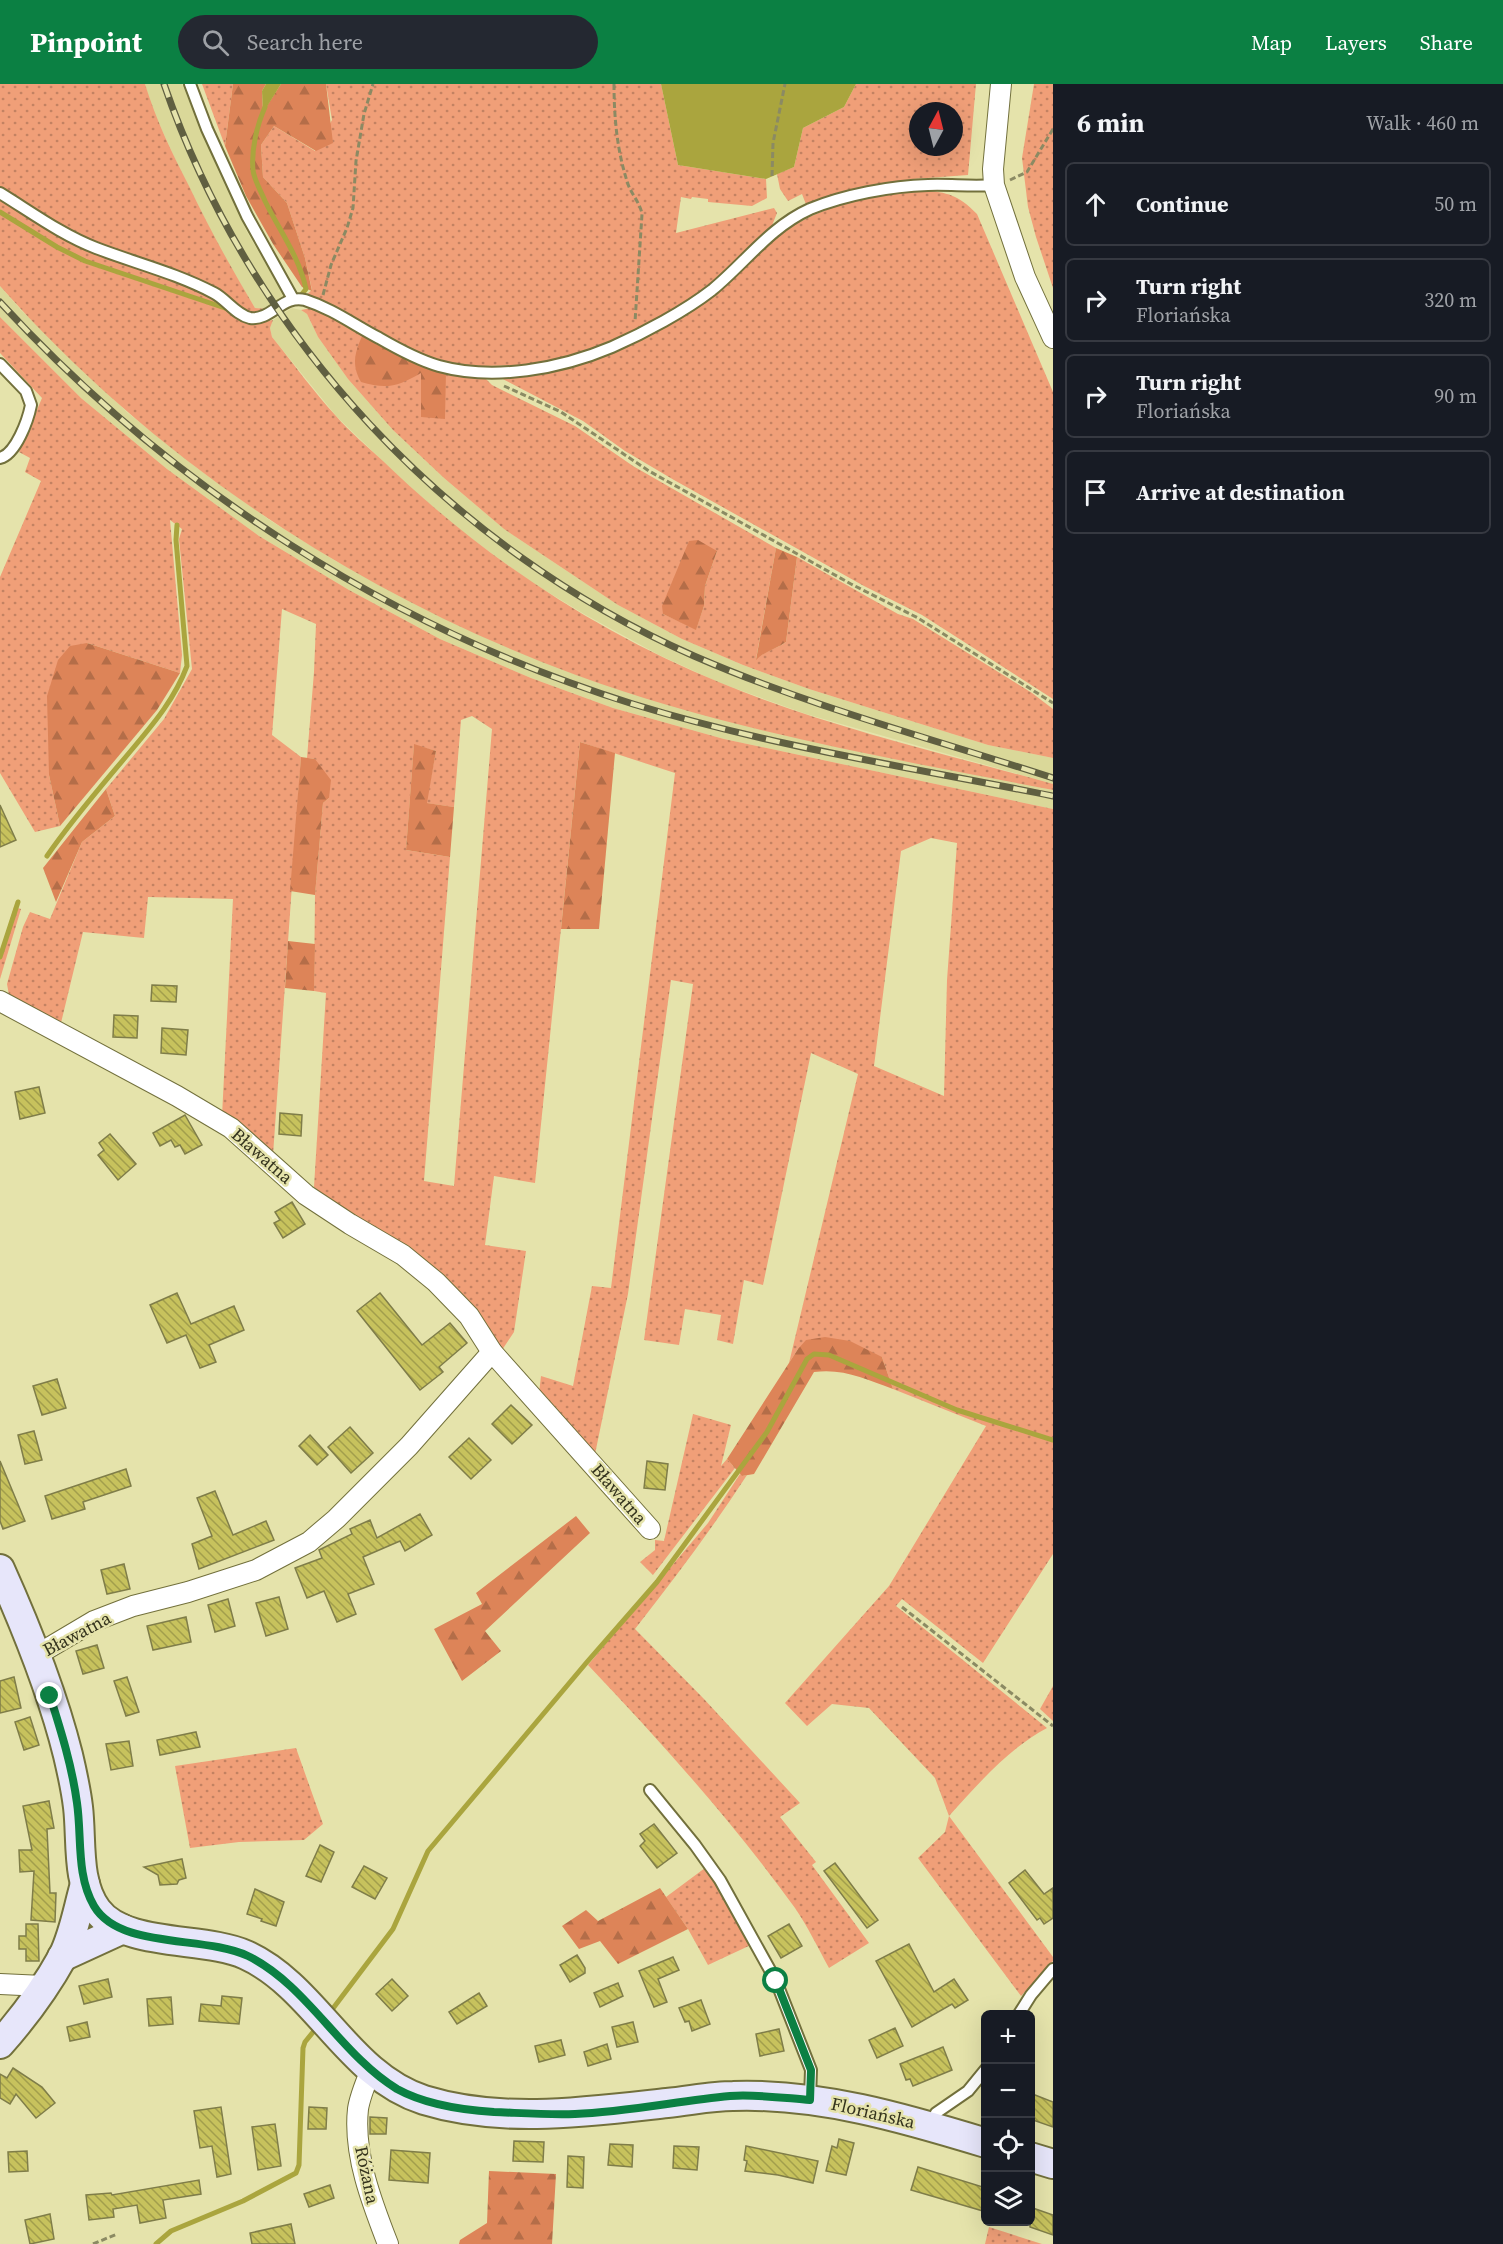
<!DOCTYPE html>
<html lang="en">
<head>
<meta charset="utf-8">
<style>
	body { margin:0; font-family:"Source Serif 4",serif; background:#242831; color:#f1f3f6 }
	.controls { position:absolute; right:18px; bottom:18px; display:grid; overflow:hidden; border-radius:9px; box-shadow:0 6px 24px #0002 }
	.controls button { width:54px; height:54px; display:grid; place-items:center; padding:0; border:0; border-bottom:2px solid #363941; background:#171b24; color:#f1f3f6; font:30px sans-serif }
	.compass { position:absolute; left:909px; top:18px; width:54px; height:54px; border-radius:50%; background:#171b24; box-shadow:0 6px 24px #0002; rotate:7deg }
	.stop { position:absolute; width:18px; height:18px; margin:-14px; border:4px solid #0b8043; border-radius:50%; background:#fff }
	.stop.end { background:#0b8043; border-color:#fff; box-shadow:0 2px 6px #0008 }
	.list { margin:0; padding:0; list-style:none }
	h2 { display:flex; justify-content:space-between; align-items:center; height:78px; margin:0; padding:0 24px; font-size:26px }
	h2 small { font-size:20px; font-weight:400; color:#9ea1a6 }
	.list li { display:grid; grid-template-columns:39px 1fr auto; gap:18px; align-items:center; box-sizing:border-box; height:84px; margin:0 12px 12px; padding:0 12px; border:2px solid #363941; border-radius:9px }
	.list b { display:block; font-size:22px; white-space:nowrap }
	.list p { margin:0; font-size:20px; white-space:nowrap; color:#9ea1a6 }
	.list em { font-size:20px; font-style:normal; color:#9ea1a6 }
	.icon { flex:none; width:33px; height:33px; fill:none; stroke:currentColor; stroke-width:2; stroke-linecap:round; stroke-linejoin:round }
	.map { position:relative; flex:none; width:1053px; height:2160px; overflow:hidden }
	header { display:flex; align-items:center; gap:36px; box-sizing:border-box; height:84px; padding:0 30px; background:#0b8043; color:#fff }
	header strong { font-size:28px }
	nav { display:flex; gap:33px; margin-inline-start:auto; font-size:21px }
	.search { width:420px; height:54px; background:#242831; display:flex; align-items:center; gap:15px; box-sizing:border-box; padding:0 21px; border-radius:33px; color:#9ea1a6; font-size:22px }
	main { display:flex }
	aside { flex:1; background:#171b24 }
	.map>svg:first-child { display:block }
	.built { fill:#dad899 }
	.grass { fill:url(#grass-dots); fill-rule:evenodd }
	.forest { fill:url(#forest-firs) }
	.water { fill:#aaa53e }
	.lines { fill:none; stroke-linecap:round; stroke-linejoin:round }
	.stream { stroke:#aaa53e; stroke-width:5 }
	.building { fill:url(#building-back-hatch); stroke:#7f7d49; stroke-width:1.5 }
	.lane-casing { stroke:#72703c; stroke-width:14 }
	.street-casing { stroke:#72703c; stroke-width:22 }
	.secondary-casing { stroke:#72703c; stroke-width:32 }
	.path { stroke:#8b8a63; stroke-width:3; stroke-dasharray:6 3; stroke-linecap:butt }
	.lane { stroke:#fff; stroke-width:10 }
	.street { stroke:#fff; stroke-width:20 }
	.secondary { stroke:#e7e6fa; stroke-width:28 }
	.rail-casing { stroke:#605f41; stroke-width:7 }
	.rail { stroke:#e5e3ab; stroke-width:4.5; stroke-dasharray:14; stroke-linecap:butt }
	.route { stroke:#0b8043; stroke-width:8 }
	.labels { text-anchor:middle; stroke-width:5; stroke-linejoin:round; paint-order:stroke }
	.street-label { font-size:18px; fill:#34331d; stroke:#e5e3ab }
</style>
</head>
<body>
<header>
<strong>Pinpoint</strong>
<div class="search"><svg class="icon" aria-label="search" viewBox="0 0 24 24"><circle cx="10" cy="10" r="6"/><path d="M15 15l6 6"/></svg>Search here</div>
<nav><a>Map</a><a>Layers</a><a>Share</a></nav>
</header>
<main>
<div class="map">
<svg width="1053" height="2160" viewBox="0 0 1053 2160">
	<defs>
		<pattern id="grass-dots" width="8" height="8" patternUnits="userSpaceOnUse" patternTransform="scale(1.5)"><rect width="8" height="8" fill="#f09f78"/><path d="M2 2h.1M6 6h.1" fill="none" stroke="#c38262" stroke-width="1.8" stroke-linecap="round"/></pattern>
		<pattern id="forest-firs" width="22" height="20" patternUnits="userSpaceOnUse" patternTransform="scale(1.5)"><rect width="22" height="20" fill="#dd8458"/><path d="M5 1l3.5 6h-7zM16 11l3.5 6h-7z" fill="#b46d48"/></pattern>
		<pattern id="building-back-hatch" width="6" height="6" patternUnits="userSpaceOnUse" patternTransform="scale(1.5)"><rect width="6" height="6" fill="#c7c25d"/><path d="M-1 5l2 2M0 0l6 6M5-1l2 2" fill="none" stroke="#a29e4c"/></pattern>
	</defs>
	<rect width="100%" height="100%" fill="#e5e3ab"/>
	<g class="built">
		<polygon points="145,0 182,0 220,91 247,148 283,210 283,215 268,225 255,224 223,171 177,79 152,24"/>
		<polygon points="0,202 21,226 128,329 197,384 271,437 334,476 439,532 577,591 676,622 767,647 1053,706 1053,725 724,655 613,624 531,594 440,555 349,506 259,452 167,385 81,314 0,233"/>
		<polygon points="292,224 301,226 307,230 318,253 348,295 393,346 444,394 504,445 618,521 682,555 743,581 809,605 988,661 1053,674 1053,700 806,630 720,599 659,571 584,530 531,498 468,452 414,407 337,333 272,253 270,244 273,236"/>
	</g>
	<g class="grass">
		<path d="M0,0H145C156,36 172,69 189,102C209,144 231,184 255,224L268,225L250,230L221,206L172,184L101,161L28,123L0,104Z"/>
		<polygon points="202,0 233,0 225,62"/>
		<polygon points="326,0 661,0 678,81 766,95 767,114 752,122 708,118 708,115 692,113 691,115 681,113 676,149 774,124 777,129 771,144 703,206 646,242 576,273 530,281 480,282 447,279 416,269 349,230 306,213 306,211 312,206 305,174 287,119 263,93 261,61 274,42 315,67 332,36"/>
		<path d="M856,0H976L968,91L913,95L864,105L807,123L802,110L788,117L780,105L777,90L794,83L803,44L844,23ZM918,27H954V63H918Z"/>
		<polygon points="1034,0 1053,0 1053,204 1036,153 1028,123 1022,74"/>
		<path d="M922,106C949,109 957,110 977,130L1053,308V615L922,531L864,502L674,396L625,367L583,337L495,291C521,290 547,289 572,283C610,274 646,253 679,233C689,227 700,221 710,214C733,195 753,170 777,152C818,123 872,108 922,106Z"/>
		<path d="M0,114L153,188L203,209L219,218L233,231L242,236L253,239L273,236L270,244L272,253C293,279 313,307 336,332C350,348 367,362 383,377C480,471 595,548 721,599C828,643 942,669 1053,700V706C893,675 729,647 576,591C357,510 155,377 0,202Z"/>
		<path d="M311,224L334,234L363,250L421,288H446L482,291L492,301L575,342L633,382L776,464L756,575C765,567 776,565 786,558L797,473L898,530L913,535L1032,609L1053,625V674L988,661L809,605L743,581L682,555L618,521L504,445L444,394L393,346L348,295L318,253L307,230L301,226ZM717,467L705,502L704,522L696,545L663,530Z"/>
		<path d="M0,233L81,314L167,385L259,452L349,506L440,555L531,594L613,624L724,655L1053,725V1470L983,1579L902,1515L896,1522L1047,1644C1009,1664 978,1700 949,1732L1053,1873V1877L1021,1912L918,1774L945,1748L949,1732L935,1694L869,1624L832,1620L807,1642L785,1619L889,1502L986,1342L893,1305L882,1273L798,1265L789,1279L858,990L811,969L763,1201L744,1196L733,1260L717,1256L721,1231L685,1225L679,1261L644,1256L693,900L671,896L628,1210L594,1375L539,1309L541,1292L573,1302L592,1202L611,1204L675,689L580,658L535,1099L494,1092L485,1161L526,1167L514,1248L500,1269L485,1248L335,1125L314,1103L326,909L314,907L315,811L323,719L329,714L315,675L307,674L314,588L316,540L282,525L272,651L301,673L273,1071L222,1032L233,815L148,813L144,854L83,848L60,943L10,917L7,900L23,843L30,828L50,835L82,758L115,732L106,705L164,635L192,585L179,455L182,445L170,436L182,571L180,589L87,559L49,691L60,742L35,748L0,689V493L41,397L25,388L30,374L19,368L42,314L0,269ZM472,632L492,645L454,1102L424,1097L450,773L406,766L414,661L436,667L426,719L454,723L461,636ZM931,754L957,759L947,896L944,1012L874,982L901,767Z"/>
		<polygon points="14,823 21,825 0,895 0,869"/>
		<polygon points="693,1330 731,1341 721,1382 727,1375 735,1384 653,1491 640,1478 655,1466 655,1456 664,1457"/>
		<path d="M740,1390L743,1392L747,1391C712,1445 674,1495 635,1545L704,1615L800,1719L780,1733L816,1778L812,1781L869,1859L829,1884C818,1864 808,1843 795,1824C733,1738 661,1658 588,1581L708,1439Z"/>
		<polygon points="1053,1602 1053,1637 1040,1625"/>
		<polygon points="296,1664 323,1740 304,1756 239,1758 190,1764 175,1682"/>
		<polygon points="705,1784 753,1860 708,1881 688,1845 666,1813"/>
		<polygon points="989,2143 1042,2160 985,2160"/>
	</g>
	<g class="forest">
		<polygon points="233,0 266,0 262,7 263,28 281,0 326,0 333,59 316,67 274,42 261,61 263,93 287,119 305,174 312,207 302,203 273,160 246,112 225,62"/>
		<path d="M363,250L446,288L445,335L421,333V289C399,302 387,306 361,298C351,280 355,268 363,250Z"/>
		<polygon points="698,456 717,467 705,502 704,522 696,546 663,530 662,522 689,457"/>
		<path d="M776,464L797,473L786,558C776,565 765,567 756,576Z"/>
		<polygon points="87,559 180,589 157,626 60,742 49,691 47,612 58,576 70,562"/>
		<polygon points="580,658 615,669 599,845 561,845"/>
		<polygon points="414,660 436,667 427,719 454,723 450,773 406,766"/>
		<polygon points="301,673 315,675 331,696 329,714 323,719 315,811 290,807"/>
		<polygon points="106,705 115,732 82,758 56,818 43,784"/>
		<polygon points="288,857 315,860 314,907 285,904"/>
		<path d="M825,1253L850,1257L882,1273L893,1305C866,1295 843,1284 814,1288L754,1390L742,1392L727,1375L798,1265L806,1256Z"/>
		<polygon points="576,1432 590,1449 485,1547 501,1567 462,1597 434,1545 482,1520 476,1509"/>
		<polygon points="660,1804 688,1845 618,1880 600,1857 579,1865 562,1842 586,1826 598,1837"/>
		<polygon points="489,2087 556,2090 552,2160 459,2160 460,2156 487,2139"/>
	</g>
	<g class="water">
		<polygon points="266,0 281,0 263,29 262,7"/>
		<polygon points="661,0 856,0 844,23 803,44 794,83 766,95 678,81"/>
	</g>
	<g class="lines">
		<g class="stream">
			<path d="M265,23C257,41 251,66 253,86C254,96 261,107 265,117C279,146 299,172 306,205L302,210"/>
			<polyline points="0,128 57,163 85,177 225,224"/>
			<path d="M47,772C73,734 104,699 134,663C155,638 175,614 187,582L176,456L177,441"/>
			<polyline points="0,873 18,818"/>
			<polyline points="328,1931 393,1845 428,1767 587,1578 657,1498 767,1348 807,1275 814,1270 829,1271 957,1326 1053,1356"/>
			<polyline points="156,2160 171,2147 243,2117 296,2089 299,2081 303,1964 305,1958 318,1942"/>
		</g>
	</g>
	<g class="building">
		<polygon points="0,721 16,756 0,763"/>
		<polygon points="152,901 177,902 176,918 151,917"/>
		<polygon points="114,931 138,932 137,954 113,953"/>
		<polygon points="162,944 188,946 186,971 161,969"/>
		<polygon points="39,1003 45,1029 20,1035 15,1008"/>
		<polygon points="280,1029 302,1031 301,1052 279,1050"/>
		<polygon points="185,1031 202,1061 185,1070 180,1061 175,1063 171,1056 160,1062 153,1049"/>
		<polygon points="110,1050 136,1080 118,1096 98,1071 104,1066 99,1059"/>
		<polygon points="292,1118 305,1140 283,1154 274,1139 280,1136 275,1128"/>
		<polygon points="177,1209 191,1240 234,1222 244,1246 209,1261 216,1278 200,1284 186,1251 167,1259 150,1221"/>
		<polygon points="380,1209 422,1261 450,1239 467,1259 439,1283 443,1288 420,1306 357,1227"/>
		<polygon points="57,1295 66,1324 42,1331 33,1302"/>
		<polygon points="511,1321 532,1341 512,1360 492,1340"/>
		<polygon points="350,1343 373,1369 351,1389 328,1363"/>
		<polygon points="34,1347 42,1376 25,1380 18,1351"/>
		<polygon points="310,1351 328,1371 317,1381 299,1362"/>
		<polygon points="469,1354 491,1376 471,1395 449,1373"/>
		<polygon points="0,1377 25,1437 3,1445 0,1437"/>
		<polygon points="647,1377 668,1380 665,1406 644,1404"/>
		<polygon points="126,1385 131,1402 83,1418 85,1425 52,1435 45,1412"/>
		<polygon points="215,1407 233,1451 266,1437 274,1456 199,1485 192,1460 212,1452 197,1414"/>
		<polygon points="420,1430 432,1451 405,1467 400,1457 363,1473 374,1500 348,1510 356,1530 337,1538 324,1507 307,1514 295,1484 322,1474 319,1466 352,1450 350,1445 370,1436 377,1454"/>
		<polygon points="124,1480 130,1505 107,1510 101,1486"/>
		<polygon points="279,1513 288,1545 266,1552 256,1519"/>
		<polygon points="228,1515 235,1542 215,1548 208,1521"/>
		<polygon points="186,1533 191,1558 153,1566 147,1542"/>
		<polygon points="97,1561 104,1584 83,1590 76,1567"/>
		<polygon points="14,1593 21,1624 0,1629 0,1597"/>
		<polygon points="127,1593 139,1628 126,1632 114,1597"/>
		<polygon points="30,1633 39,1661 24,1666 15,1638"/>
		<polygon points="196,1648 200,1663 160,1671 157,1656"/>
		<polygon points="129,1657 133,1682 111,1686 106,1660"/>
		<polygon points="49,1717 54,1744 47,1745 50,1809 56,1809 55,1838 31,1836 34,1787 20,1788 19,1766 32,1766 23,1722"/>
		<polygon points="654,1740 677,1769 657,1784 640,1762 645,1757 640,1750"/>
		<polygon points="320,1761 334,1768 321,1798 306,1792"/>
		<polygon points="182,1775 186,1794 179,1796 177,1800 160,1801 158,1791 144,1783"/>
		<polygon points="835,1779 878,1836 867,1844 824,1787"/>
		<polygon points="364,1782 387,1794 375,1815 352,1803"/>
		<polygon points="1025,1786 1044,1810 1053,1804 1053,1834 1044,1840 1040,1834 1037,1836 1009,1799"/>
		<polygon points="255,1805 284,1818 276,1842 261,1837 262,1835 247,1830"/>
		<polygon points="26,1840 38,1840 39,1877 26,1877 26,1865 19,1865 19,1852 26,1852"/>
		<polygon points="789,1840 802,1862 781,1874 768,1852"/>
		<polygon points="909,1860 934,1908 954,1895 968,1916 955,1924 952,1920 912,1943 876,1877"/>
		<polygon points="577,1871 585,1884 585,1889 570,1898 560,1881"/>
		<polygon points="673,1873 679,1886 658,1895 667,1918 654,1923 639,1887"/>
		<polygon points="108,1895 112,1913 84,1920 79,1902"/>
		<polygon points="392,1895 408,1912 392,1927 376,1910"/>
		<polygon points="618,1899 623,1912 600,1923 594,1909"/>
		<polygon points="479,1909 487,1922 457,1940 449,1928"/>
		<polygon points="222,1912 242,1914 239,1940 199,1937 201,1920 221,1922"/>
		<polygon points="171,1913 173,1940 149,1942 147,1915"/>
		<polygon points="701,1916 710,1940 692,1947 689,1937 685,1938 679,1924"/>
		<polygon points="87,1938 90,1953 70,1957 67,1943"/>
		<polygon points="633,1938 638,1958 617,1963 612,1943"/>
		<polygon points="895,1944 903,1962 877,1974 869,1956"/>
		<polygon points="779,1945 784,1967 760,1972 756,1950"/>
		<polygon points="561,1956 565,1971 539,1978 535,1962"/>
		<polygon points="607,1960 611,1975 588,1982 584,1968"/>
		<polygon points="943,1963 952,1986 913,2002 910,1995 906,1996 900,1980"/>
		<polygon points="13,1984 42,2003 55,2019 36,2034 16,2010 10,2020 0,2014 0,1990 7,1994"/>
		<polygon points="1030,2009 1053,2018 1053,2043 1030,2035"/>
		<polygon points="221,2023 231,2090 217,2093 212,2062 200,2064 194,2027"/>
		<polygon points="309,2023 327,2024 326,2045 308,2045"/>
		<polygon points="370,2033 387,2034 386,2050 370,2050"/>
		<polygon points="275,2040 281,2082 258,2086 252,2043"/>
		<polygon points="839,2055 854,2059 846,2091 826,2087 832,2062 837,2064"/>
		<polygon points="514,2057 544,2058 543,2078 513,2077"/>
		<polygon points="610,2060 633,2061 632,2083 608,2081"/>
		<polygon points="674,2062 699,2063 697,2086 673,2084"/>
		<polygon points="746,2062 818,2077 813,2099 778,2091 745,2087 747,2077 744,2076"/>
		<polygon points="391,2066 430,2069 428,2099 389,2096"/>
		<polygon points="27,2067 28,2087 9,2088 8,2068"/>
		<polygon points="568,2072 584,2073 583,2104 567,2103"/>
		<polygon points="918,2083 986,2104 986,2117 983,2127 911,2106"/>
		<polygon points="199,2096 201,2110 163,2116 166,2134 140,2139 137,2121 113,2125 114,2133 89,2136 86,2111 111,2109 112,2111"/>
		<polygon points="330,2101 334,2114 309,2123 304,2110"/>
		<polygon points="1030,2123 1053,2131 1053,2151 1030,2143"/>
		<polygon points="50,2130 54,2155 30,2160 25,2136"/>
		<polygon points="291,2140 295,2160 252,2160 250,2149"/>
	</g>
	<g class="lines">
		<g class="lane-casing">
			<g id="lane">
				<polyline points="190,0 207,45 247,132 292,213"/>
				<path d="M0,109C31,128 62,151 96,164C135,179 176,189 214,209C226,215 236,231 250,234C271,237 283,210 305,216C333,225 354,241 379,254C398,265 418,276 439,282C494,297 560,285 612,263C644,249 685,227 712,206C745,179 770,143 810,125C844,111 891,102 928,101C950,100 972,103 994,101"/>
				<path d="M0,280L26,307L31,321C28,336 16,370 0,374"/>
				<polyline points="650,1706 695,1761 720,1796 776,1897 811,1986 810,2014"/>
				<polyline points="1019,1930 1031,1911 1053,1885"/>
				<polyline points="929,2042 936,2029 968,2007 986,1985"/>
			</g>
		</g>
		<g class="street-casing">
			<g id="street">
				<polyline points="1001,0 993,85 994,101 1025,193 1053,254"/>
				<polyline points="0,917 177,1012 231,1044 306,1111 350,1140 403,1171 436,1198 469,1232 492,1268 650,1445"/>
				<polyline points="35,1572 94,1537 133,1522 188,1508 256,1486 309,1458 336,1435 409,1362 492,1268"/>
				<polyline points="0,1900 43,1902"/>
				<path d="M371,1986C366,1998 360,2012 358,2025C353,2070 372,2119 388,2160"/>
			</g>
		</g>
		<g class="secondary-casing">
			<g id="secondary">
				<path d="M0,1485C27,1545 52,1607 68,1671C72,1688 76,1706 78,1723C82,1756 76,1798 97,1826C125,1864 204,1852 246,1871C316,1903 348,1992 424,2016C502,2040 587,2028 667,2019C689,2017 711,2012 733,2012C819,2009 904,2034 986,2059"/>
				<polyline points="62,1873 123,1845"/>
				<path d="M0,1960C23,1934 46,1903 63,1872C74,1850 78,1824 85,1800"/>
				<polyline points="1030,2073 1053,2080"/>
			</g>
		</g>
		<g class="path">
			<path d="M614,0C614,33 617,66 627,97C630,109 640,118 642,130L635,238"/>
			<polyline points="772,92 773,59 785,0"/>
			<polyline points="1010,96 1027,88 1053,45"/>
			<polyline points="323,211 331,181 347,144 353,124 356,77 364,30 373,0"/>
			<polyline points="504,302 561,328 649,387 851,500 918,534 1053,619"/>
			<polyline points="902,1523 1053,1642"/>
			<polyline points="93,2160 117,2150"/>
		</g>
		<use href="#lane" class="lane"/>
		<use href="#street" class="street"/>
		<use href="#secondary" class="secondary"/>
		<g class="rail-casing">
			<g id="rail">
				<path d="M164,0C251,253 449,464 694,572C809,622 933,655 1053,694"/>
				<path d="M0,218C171,404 392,545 633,620C770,662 913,684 1053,712"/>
			</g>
		</g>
		<use href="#rail" class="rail"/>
	</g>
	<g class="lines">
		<path class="route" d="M50,1612C61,1647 72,1682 77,1719C82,1753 76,1791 94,1822C120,1866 204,1851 248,1872C307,1901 341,1971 397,2005C426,2021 462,2026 494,2028C521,2029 548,2031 575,2030C626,2028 678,2017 730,2012C756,2010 784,2014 810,2016L811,1986L776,1897"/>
	</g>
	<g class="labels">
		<g class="street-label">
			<text transform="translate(262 1072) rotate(41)" y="6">Bławatna</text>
			<text transform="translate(619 1410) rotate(49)" y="6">Bławatna</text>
			<text transform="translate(77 1550) rotate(-28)" y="6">Bławatna</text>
			<text transform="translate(873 2029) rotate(13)" y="6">Floriańska</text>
			<text transform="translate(367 2091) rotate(78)" y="6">Różana</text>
		</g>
	</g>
</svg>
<div class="controls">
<button>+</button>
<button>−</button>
<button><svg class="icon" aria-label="locate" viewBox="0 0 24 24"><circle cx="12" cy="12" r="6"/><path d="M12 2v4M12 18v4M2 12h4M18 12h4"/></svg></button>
<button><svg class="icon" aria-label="layers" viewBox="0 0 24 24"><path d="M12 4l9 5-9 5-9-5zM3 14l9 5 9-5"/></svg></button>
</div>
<svg class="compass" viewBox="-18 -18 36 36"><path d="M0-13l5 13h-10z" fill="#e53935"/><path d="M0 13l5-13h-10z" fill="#9ea1a6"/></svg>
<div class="stop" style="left:776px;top:1897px"></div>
<div class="stop end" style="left:50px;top:1612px"></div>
</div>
<aside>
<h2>6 min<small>Walk · 460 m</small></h2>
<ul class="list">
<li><svg class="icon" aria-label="ahead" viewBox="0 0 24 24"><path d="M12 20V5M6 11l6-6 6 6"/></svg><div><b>Continue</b></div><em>50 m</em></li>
<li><svg class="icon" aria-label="right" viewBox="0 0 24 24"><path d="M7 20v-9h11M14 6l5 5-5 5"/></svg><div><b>Turn right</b><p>Floriańska</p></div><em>320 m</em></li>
<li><svg class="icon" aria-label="right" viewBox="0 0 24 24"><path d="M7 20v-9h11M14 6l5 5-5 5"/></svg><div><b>Turn right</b><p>Floriańska</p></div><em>90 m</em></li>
<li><svg class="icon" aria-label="arrive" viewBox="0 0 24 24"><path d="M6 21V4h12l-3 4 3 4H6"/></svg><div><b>Arrive at destination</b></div></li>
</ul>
</aside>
</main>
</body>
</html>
